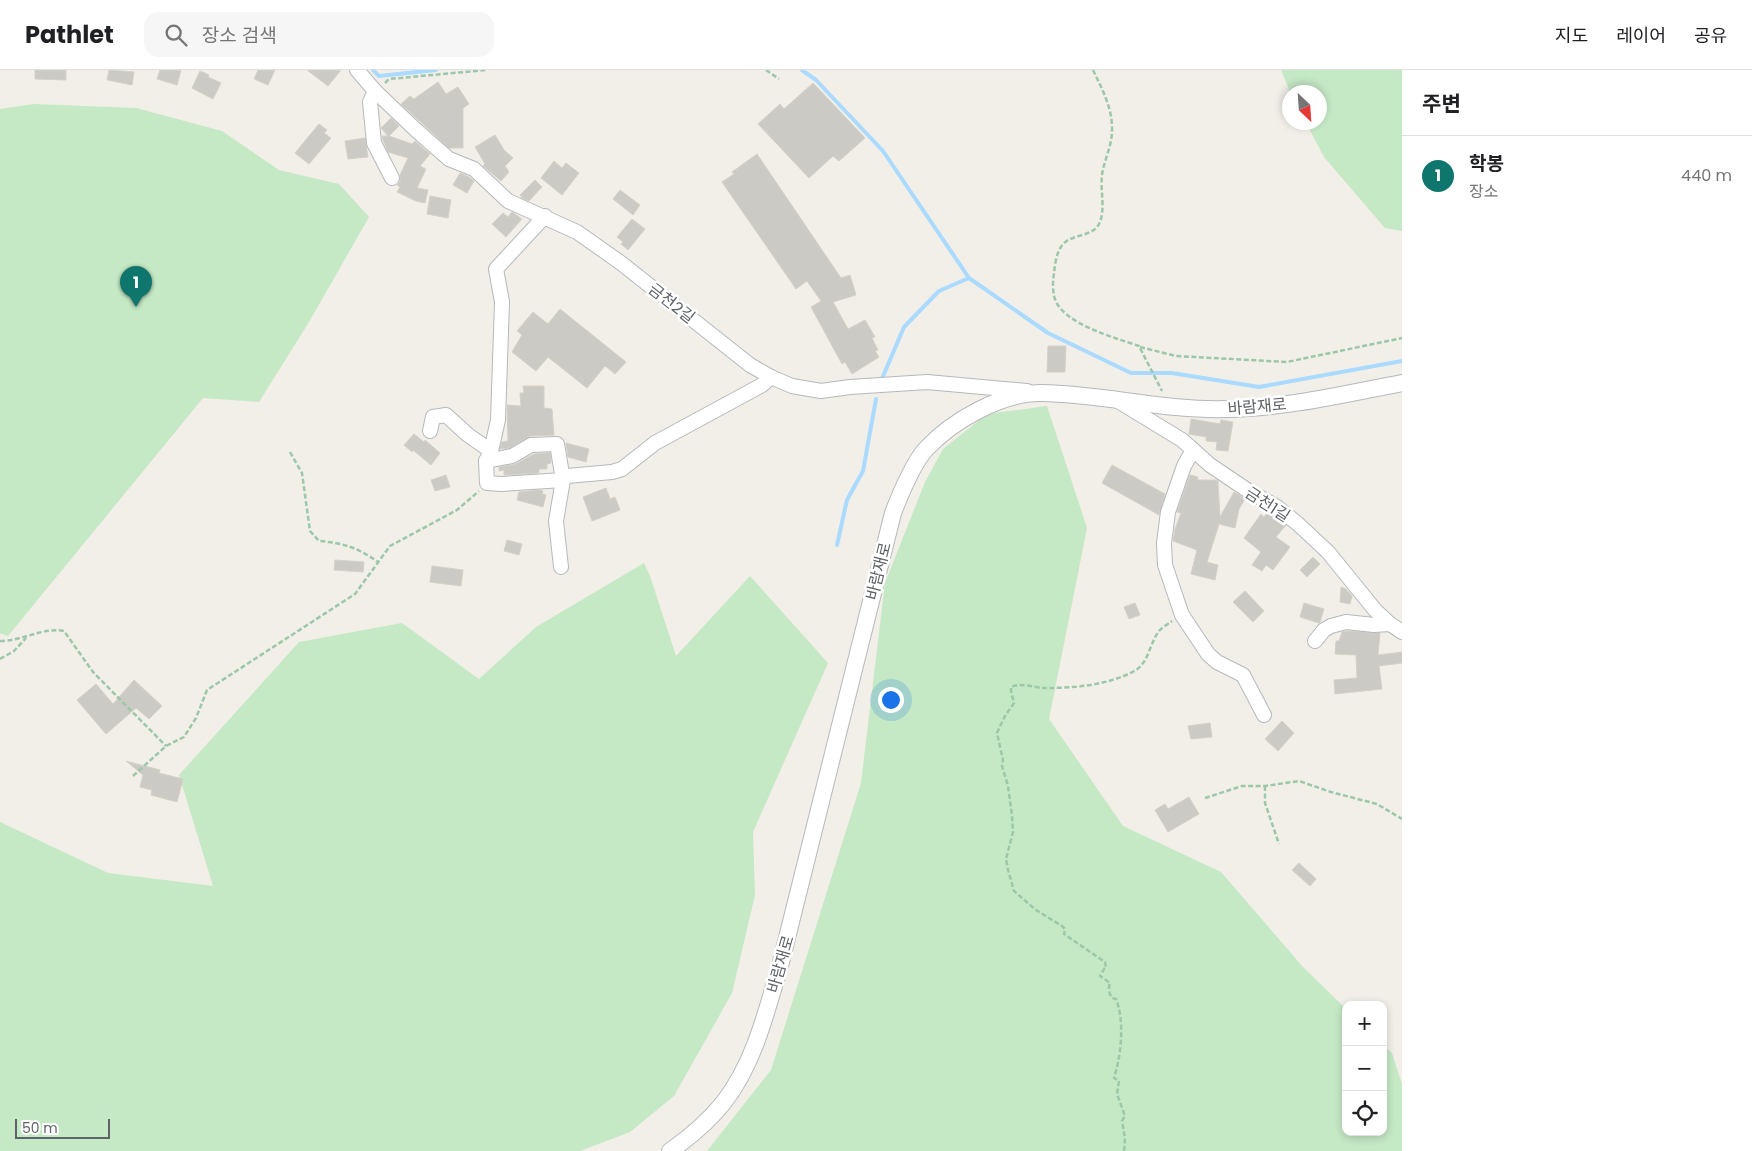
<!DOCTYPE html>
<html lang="ko">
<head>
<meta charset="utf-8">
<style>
	body { margin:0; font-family:Poppins,"Noto Sans KR",sans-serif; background:#f6f6f6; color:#202124 }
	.controls { position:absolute; right:15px; bottom:15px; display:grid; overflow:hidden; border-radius:10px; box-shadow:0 2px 8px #0003 }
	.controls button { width:45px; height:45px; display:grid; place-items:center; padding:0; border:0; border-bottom:1px solid #e0e0e0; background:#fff; color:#202124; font:25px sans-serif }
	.compass { position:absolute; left:1282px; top:15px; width:45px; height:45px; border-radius:50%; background:#fff; box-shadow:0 2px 8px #0003; rotate:155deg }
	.scale { position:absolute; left:15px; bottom:12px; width:95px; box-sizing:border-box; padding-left:5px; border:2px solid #5f6368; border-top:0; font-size:14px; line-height:18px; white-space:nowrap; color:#5f6368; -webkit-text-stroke:4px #fff; paint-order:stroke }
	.you { position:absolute; left:890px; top:629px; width:18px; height:18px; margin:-12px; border:4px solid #fff; border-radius:50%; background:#1a73e8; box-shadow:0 0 0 8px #1a73e833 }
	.badge { display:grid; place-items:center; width:32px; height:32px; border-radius:50%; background:#0f766e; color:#fff; font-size:16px; font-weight:700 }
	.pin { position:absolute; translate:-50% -41px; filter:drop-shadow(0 1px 2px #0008) }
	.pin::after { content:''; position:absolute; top:26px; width:18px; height:15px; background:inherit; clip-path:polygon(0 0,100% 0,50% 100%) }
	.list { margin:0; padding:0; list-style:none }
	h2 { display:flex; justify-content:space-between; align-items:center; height:65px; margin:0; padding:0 20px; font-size:21px }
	h2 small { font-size:16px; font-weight:400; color:#757577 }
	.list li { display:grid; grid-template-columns:32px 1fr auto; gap:15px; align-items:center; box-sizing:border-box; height:80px; padding:0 20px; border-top:1px solid #e0e0e0 }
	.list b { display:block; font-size:19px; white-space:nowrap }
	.list p { margin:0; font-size:16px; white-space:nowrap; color:#757577 }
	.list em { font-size:16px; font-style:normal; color:#757577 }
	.icon { flex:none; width:28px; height:28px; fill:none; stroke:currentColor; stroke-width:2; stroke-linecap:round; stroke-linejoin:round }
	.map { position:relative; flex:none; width:1402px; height:1081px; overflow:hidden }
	header { display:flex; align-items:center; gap:30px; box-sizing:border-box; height:70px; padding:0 25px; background:#fff; border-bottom:1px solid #e0e0e0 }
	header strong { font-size:24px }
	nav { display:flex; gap:28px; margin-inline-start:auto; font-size:18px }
	.search { width:350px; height:45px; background:#f6f6f6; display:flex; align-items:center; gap:12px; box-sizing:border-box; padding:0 18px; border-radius:15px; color:#757577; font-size:19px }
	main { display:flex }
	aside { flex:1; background:#fff }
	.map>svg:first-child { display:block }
	.green { fill:#c5e8c5 }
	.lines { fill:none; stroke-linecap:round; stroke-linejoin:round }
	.stream { stroke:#aadaff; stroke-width:4 }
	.building { fill:#cccac5; stroke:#d6d1c6 }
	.minor-casing { stroke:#b5b8bc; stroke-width:16 }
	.tertiary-casing { stroke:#b5b8bc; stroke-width:18 }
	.path { stroke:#9cc7a9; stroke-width:2.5; stroke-dasharray:5 2.5; stroke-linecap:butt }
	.minor { stroke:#fff; stroke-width:14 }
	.tertiary { stroke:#fff; stroke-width:16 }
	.labels { text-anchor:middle; stroke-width:5; stroke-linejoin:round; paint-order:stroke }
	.street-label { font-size:16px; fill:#5f6368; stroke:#fff }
</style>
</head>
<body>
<header>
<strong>Pathlet</strong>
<div class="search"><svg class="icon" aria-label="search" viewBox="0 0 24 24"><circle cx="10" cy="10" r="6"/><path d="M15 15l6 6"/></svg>장소 검색</div>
<nav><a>지도</a><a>레이어</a><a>공유</a></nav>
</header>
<main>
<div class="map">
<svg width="1402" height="1081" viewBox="0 0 1402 1081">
	<rect width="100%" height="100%" fill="#f1efe8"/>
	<g class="green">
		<polygon points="1281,0 1402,0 1402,161 1385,158 1324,87 1306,53 1320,52 1320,22 1290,22"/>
		<polygon points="34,34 136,38 222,61 279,100 339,114 369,147 309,252 259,332 203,328 8,566 0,563 0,39"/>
		<polygon points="1047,336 1087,458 1049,649 1123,756 1221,802 1303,897 1346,939 1346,1062 1383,1062 1383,975 1392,983 1402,1014 1402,1081 707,1081 771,1000 861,713 885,513 925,412 943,379 987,344"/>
		<polygon points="644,493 650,506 676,586 750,506 828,593 753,762 755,825 732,923 674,1026 630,1062 580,1081 0,1081 0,752 108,803 213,816 179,705 299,572 402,553 479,609 536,557"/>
	</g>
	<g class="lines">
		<g class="stream">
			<polyline points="373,0 379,6 436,0"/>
			<polyline points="802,0 816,10 883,81 969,208 1048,263 1131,303 1172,303 1259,317 1402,291"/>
			<polyline points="881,311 904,257 939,221 969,208"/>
			<polyline points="837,475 847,430 863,401 876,329"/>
		</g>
	</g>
	<g class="building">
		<polygon points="35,0 66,0 66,10 35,9"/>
		<polygon points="109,0 134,2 132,15 107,10"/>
		<polygon points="160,0 181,0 177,15 157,9"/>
		<polygon points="258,0 275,0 268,15 254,9"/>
		<polygon points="307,0 341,0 328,16"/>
		<polygon points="200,1 209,5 208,7 221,13 213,29 192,18"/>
		<polygon points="438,12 446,24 458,17 469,34 463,38 463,78 449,78 401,34 410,26 414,29"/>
		<polygon points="813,13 865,68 839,91 833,86 809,108 758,54 780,34 784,39"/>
		<polygon points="391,48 399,56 389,66 412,74 415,71 430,84 420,96 426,99 417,118 428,120 425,133 416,131 397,122 400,117 397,115 400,112 400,105 408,88 388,82 383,70 382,66 388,66 381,58"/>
		<polygon points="319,54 327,60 324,63 331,68 309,94 295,83"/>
		<polygon points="495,65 504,80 513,88 505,96 509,102 501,111 483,96 485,94 475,77"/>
		<polygon points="365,68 368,87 348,89 345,71"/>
		<polygon points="757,84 841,208 850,205 856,225 833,232 848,259 865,250 875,267 872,268 878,280 875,281 879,287 852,304 845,292 842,294 811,237 821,231 807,211 796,219 722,112 734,104 732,102"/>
		<polygon points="554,91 562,98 566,93 579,103 562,125 541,108"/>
		<polygon points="460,103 469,107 474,111 467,123 453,115"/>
		<polygon points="535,110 542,117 529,131 522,128 520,125"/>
		<polygon points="620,120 640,135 633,145 613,129"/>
		<polygon points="430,126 451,130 448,148 427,144"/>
		<polygon points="512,142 522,149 506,167 492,154 503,143 508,147"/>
		<polygon points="632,149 645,159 628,180 621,174 623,172 617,167"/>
		<polygon points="560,239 626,292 615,304 605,296 587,318 548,287 536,301 512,282 522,265 517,261 533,242 548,254"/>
		<polygon points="1048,276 1066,276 1065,302 1047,302"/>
		<polygon points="523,316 544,316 544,338 552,339 554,365 530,366 509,378 500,379 502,372 508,371 507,335 521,336 520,323 524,323"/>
		<polygon points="1191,349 1220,354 1221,350 1233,352 1228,381 1216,380 1217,372 1206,371 1206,367 1189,364"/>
		<polygon points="414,364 424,372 425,370 440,383 431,395 413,380 412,382 404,375"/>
		<polygon points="566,373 589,379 586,392 568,387"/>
		<polygon points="550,383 551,393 547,394 547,399 539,399 539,403 504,405 504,400 499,401 499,397 516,394 534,384"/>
		<polygon points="1112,395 1165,424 1159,445 1102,413"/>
		<polygon points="446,405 450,417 435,421 431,410"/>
		<polygon points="1190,405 1198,407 1197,410 1216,410 1218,411 1220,447 1234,422 1245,429 1239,439 1235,458 1219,454 1207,492 1218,495 1215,510 1191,504 1197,480 1173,471 1175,459 1181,443 1177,442"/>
		<polygon points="606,418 610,429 615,427 620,440 592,451 583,427"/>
		<polygon points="539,420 543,421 542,424 546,425 543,437 517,430 519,422"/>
		<polygon points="1268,442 1286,455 1276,467 1290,477 1273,500 1266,495 1262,501 1252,495 1261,482 1244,468 1261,444 1264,447"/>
		<polygon points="507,470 522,474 519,485 504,481"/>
		<polygon points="1313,487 1320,494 1307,507 1300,500"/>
		<polygon points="335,490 364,492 363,502 334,500"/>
		<polygon points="432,496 463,500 461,516 430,512"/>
		<polygon points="1341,517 1346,519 1352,526 1350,534 1340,532"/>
		<polygon points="1245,521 1264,541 1253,552 1233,532"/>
		<polygon points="1135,533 1140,545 1129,549 1124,537"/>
		<polygon points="1304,533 1324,539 1320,552 1319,553 1300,547"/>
		<polygon points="1347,561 1380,563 1378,585 1402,582 1402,593 1379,596 1382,619 1335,624 1334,610 1357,608 1356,585 1335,584 1336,571 1339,571 1342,562"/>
		<polygon points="134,610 162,636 149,649 136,638 106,664 77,630 96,614 113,634"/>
		<polygon points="1282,651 1294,663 1278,681 1265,669"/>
		<polygon points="1210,653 1212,667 1191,669 1188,656"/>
		<polygon points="126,691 160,700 159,703 183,709 177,732 151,725 152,720 140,717 143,705"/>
		<polygon points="1189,727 1199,744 1168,762 1155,740 1165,734 1168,739"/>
		<polygon points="1299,793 1316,809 1310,816 1292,800"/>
	</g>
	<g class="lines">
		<g class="minor-casing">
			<g id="minor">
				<polyline points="357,0 375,21 416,60 449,89 474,99 508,131 577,162 621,193 750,295 771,307 792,316 821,321 850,317 927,312 1027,321"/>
				<polyline points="375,21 370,32 374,73 392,108"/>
				<polyline points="545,146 496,199 502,232 498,350 491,381 486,391 487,413 501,414 563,410 567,406 612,402 622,399 655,373 762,315 771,307"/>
				<polyline points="1118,331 1182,370 1210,395 1247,420 1277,437 1298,454 1328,482 1375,540 1390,554 1402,562"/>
				<polyline points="430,361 433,347 446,345 468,365 491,381"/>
				<polyline points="1193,380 1184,396 1168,442 1164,473 1165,495 1182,545 1208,584 1217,592 1243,605 1264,645"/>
				<polyline points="486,391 512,386 531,375 557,374 563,410 556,451 561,497"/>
				<polyline points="1315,571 1324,560 1331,556 1346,552 1374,555 1390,554"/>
			</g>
		</g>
		<g class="tertiary-casing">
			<path id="tertiary" d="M670,1081C690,1067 709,1051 724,1032C755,992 767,939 781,892L893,443C900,425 913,393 926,379C952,351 1002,322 1042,323C1104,324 1165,341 1227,339C1286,338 1344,324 1402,313"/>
		</g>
		<g class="path">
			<polyline points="766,0 779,9"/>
			<path d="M1093,0C1102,19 1113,39 1112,61C1112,76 1104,90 1102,105C1100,121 1106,140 1099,154C1092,168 1069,163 1061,177C1056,184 1055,195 1054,203C1053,211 1052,220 1055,229C1063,254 1116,268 1139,276L1162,321"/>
			<polyline points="385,13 389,9 486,0"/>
			<polyline points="1140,277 1176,286 1287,292 1402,268"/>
			<path d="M290,382L302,403L310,461L319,471C344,473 358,478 378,492"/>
			<path d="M0,571C22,571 43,557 64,561L93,602L166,676"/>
			<polyline points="0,589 14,581 26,568"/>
			<polyline points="133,706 166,676 184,667 196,648 207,620 355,524 390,476 457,440 479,421"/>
			<polyline points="1265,716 1265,733 1279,774"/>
			<polyline points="1205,728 1242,716 1265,716 1299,711 1331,722 1377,734 1402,749"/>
			<path d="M1124,1081C1126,1070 1124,1062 1122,1051L1125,1046L1117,1024L1119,1011L1114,1008C1121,986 1125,952 1116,929L1112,928C1109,923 1108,919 1110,913L1100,906L1104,899L1106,898L1105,892L1064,864L1065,859L1062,856L1036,840L1014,821L1008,800L1006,789L1013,762L1012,746L1008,716L1002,696L1003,690L997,663L1005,646L1014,633L1011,621V617C1020,612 1036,618 1046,618C1075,618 1110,615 1136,600C1149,592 1150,571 1160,560C1163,557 1168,554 1172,551"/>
		</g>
		<use href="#minor" class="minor"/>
		<use href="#tertiary" class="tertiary"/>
	</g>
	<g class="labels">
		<g class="street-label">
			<text transform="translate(672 233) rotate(38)" y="6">금천2길</text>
			<text transform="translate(1257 336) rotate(-5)" y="6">바람재로</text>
			<text transform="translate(1268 434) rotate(33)" y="6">금천1길</text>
			<text transform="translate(878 501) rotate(-76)" y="6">바람재로</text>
			<text transform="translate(780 894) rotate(-74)" y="6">바람재로</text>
		</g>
	</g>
</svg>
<div class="controls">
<button>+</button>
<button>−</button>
<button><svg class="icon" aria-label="locate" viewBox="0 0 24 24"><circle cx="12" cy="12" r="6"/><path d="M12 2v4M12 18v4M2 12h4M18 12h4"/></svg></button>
</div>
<svg class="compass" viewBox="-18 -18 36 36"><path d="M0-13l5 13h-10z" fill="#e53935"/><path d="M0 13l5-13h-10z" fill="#757577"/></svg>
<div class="scale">50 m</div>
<div class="you"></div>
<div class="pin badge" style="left:136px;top:237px">1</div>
</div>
<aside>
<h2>주변<small></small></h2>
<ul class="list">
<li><span class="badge">1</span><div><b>학봉</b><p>장소</p></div><em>440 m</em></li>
</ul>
</aside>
</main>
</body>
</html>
